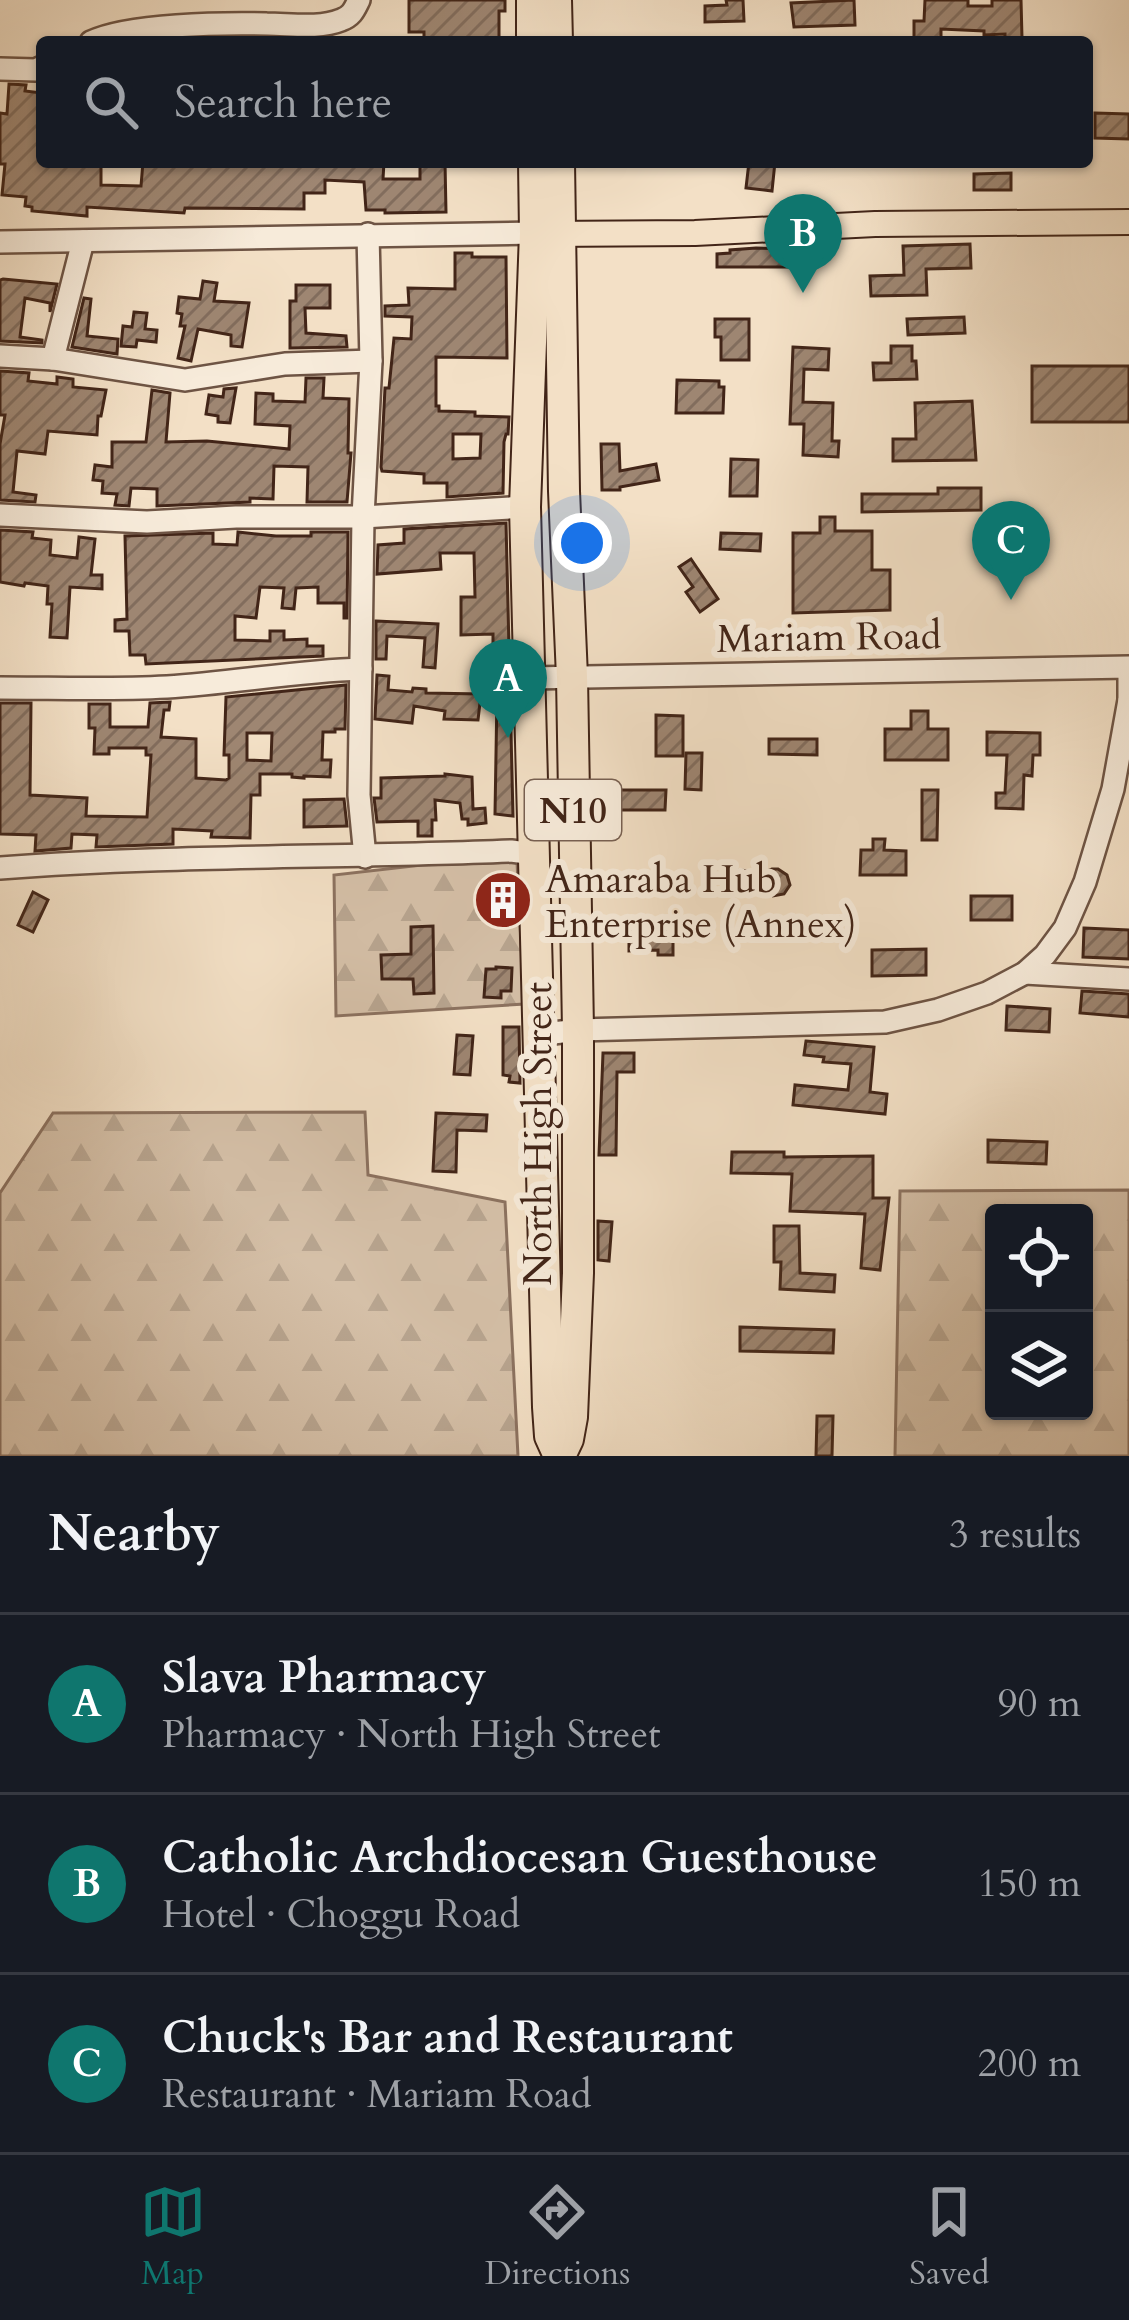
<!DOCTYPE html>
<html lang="en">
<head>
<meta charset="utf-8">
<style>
	body { margin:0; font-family:Cardo,serif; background:#242831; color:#f1f3f6 }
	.controls { position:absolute; right:36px; bottom:36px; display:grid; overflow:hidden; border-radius:12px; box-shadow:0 3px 9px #0004 }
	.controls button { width:108px; height:108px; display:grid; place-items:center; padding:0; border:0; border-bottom:3px solid #363941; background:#171b24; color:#f1f3f6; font:60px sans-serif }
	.you { position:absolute; left:582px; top:543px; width:42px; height:42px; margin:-30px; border:9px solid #fff; border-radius:50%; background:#1a73e8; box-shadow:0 0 0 18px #1a73e833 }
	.badge { display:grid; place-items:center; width:78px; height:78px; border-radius:50%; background:#0f766e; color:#fff; font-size:39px; font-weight:700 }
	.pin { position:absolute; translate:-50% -99px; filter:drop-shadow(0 3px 6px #0008) }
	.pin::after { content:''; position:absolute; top:63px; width:42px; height:36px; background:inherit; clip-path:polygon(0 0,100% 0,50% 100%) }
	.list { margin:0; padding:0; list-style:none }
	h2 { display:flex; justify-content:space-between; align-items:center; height:156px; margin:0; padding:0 48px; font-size:51px }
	h2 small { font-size:39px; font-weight:400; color:#9ea1a6 }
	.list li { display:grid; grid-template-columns:78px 1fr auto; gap:36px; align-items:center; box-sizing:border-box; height:180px; padding:0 48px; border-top:3px solid #363941 }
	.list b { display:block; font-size:45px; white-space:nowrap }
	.list p { margin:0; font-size:39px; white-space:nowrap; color:#9ea1a6 }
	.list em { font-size:39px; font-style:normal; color:#9ea1a6 }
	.icon { flex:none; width:66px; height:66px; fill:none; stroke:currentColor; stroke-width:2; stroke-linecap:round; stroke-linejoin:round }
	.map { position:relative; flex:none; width:1129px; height:1456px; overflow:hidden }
	.search { position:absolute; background:#171b24; box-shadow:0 3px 9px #0004; left:36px; right:36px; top:36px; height:132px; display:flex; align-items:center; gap:30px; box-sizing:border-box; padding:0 42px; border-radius:12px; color:#9ea1a6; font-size:45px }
	.sheet { height:696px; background:#171b24 }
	nav { display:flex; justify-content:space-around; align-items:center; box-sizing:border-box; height:168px; border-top:3px solid #363941; background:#171b24; font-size:33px; color:#9ea1a6 }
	nav a { display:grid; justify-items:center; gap:6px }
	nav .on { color:#0f766e }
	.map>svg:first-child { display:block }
	.forest { fill:url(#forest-firs); stroke:#8c7260; stroke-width:3; fill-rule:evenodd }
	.building { fill:url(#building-hatch); stroke:#422518; stroke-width:3; fill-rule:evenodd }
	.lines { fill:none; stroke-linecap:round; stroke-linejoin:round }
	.minor-casing { stroke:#6e5444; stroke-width:26 }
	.major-casing { stroke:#422518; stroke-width:28 }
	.highway-casing { stroke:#422518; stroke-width:34 }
	.minor { stroke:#f7ebda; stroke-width:21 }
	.major { stroke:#f3e0c6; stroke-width:24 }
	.highway { stroke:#f3e0c6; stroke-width:30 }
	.labels { text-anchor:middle; stroke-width:12; stroke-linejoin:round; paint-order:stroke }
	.shield { fill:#f7ebda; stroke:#786052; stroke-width:3 }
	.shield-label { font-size:36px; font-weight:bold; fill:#422518 }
	.street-label { font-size:39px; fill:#422518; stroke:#f7ebda }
	.poi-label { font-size:39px; fill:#422518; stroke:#f7ebda; text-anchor:start }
</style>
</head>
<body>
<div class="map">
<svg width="1129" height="1456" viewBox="0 0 1129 1456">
	<defs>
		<pattern id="forest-firs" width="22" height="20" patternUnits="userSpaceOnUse" patternTransform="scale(3)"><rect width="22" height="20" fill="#d5c0a8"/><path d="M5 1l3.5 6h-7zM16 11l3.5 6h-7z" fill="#b8a590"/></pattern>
		<pattern id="building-hatch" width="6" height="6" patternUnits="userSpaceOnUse" patternTransform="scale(3)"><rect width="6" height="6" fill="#9e8672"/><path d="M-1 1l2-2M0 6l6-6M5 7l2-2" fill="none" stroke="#826d5d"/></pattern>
	</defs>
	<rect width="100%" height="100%" fill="#f3e0c6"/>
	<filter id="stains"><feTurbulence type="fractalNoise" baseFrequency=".00167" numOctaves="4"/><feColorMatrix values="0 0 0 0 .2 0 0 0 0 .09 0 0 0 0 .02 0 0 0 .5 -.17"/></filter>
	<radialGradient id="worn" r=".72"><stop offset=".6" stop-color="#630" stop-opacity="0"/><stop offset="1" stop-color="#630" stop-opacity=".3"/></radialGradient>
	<g class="forest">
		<polygon points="517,862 524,1004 336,1016 334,875 422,865"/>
		<polygon points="365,1112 368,1175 505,1202 518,1456 0,1456 0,1193 53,1113"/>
		<path d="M1129,1190V1456H895L900,1191ZM1084,1213V1411H994V1213Z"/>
	</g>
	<g class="building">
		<polygon points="409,0 505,0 505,11 499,11 499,42 424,42 424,32 409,32"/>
		<polygon points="726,0 743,0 744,21 705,22 705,6 727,5"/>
		<polygon points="854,0 855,25 794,27 791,3"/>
		<polygon points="925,0 968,0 968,6 992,6 992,0 1021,0 1022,38 1005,39 1005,34 984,35 984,31 941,29 941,42 914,40 914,21 924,21"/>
		<polygon points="9,84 26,85 25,91 42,93 42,162 101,162 101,185 141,186 143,162 384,162 383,179 420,179 420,162 445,162 446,212 385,213 385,210 366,210 364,182 325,180 325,193 304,193 304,209 185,208 184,213 87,207 87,216 32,211 32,207 25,206 26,197 2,195 5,164 0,164 0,113 7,114"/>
		<polygon points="1095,113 1129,114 1129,139 1095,138"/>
		<polygon points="749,162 775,162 772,191 746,188"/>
		<polygon points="1011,173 1011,190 974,190 974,174"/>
		<polygon points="970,244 971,268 926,269 927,295 871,296 870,276 904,275 903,246"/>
		<polygon points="756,248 797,249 797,267 717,267 717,254 730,253 730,250"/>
		<path d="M455,253H472V257H506L507,358L436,357V406H439V411L475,412V416L509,417L508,434H506L504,442L503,493L447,497V483H424V474L382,471L381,467L385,388H389L394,338L411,339L412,317L385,316V306L409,305L408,288L455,289ZM453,434H481L480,458L453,459Z"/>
		<polygon points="3,279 57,284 50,312 50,303 25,298 20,337 42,340 42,343 0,341 0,280"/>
		<polygon points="203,281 217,283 214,301 249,303 242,347 231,346 231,335 198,329 191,361 178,358 185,326 180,326 182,314 177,313 179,297 200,299"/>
		<polygon points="296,285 330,285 330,308 305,308 306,333 346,336 347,347 290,348 290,301 296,301"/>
		<polygon points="84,298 91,299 87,336 118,339 117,354 72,347"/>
		<polygon points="134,312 147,313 145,329 157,330 156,342 137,340 136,347 121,346 123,326 132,327"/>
		<polygon points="964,317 965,333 908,335 907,319"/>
		<polygon points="715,319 749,319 749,360 721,360 721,337 715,337"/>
		<polygon points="891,346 912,346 912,361 916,361 917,379 874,380 873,363 891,363"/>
		<polygon points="793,347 829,349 828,370 804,369 803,402 833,403 832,441 839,441 838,457 803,455 804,424 790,424"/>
		<rect x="1032" y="366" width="97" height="56"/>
		<polygon points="0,371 29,373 28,381 57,384 57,377 73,379 73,387 106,390 101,416 98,416 97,435 48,431 45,454 17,451 13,492 36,495 35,502 0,500 0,444 5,415 0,415"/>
		<polygon points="306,378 324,378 323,398 349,399 348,453 351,453 347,502 307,502 308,467 274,466 273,499 250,498 250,502 157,506 157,489 131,488 129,506 115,505 117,494 102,493 103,481 93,480 95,465 112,467 112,442 146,442 152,390 170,393 166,442 207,441 289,449 290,426 255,424 256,393 273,394 273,401 305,402"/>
		<polygon points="677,380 719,381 719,387 724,387 723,413 676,413"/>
		<polygon points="236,388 230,423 218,422 218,416 206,414 209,395 223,397 224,389"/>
		<polygon points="972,401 976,460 893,461 893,439 916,439 915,403"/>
		<polygon points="601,444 619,444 620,471 656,464 659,480 620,487 620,490 602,490"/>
		<polygon points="731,459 758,460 757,496 730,496"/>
		<polygon points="938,488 981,488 981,510 862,512 862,494 938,494"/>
		<polygon points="820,517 835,517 835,531 872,531 872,570 890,570 890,610 793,613 793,533 820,533"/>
		<polygon points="506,523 513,816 495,814 497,695 500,669 493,669 493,634 461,635 461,597 475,597 474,553 440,553 441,569 377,574 378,545 404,543 404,529"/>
		<polygon points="0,530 33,532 32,538 51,540 50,555 77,558 79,537 95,539 91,575 102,575 102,589 70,587 67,638 50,637 52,604 47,604 48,586 25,583 24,586 0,582"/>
		<polygon points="238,532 276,536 311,536 311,532 348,532 347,618 344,618 344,603 318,603 318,587 296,588 294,609 282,608 284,588 260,587 256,618 235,616 235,640 270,641 270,631 284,631 284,640 307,639 307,646 323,646 323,656 146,664 145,655 130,655 129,631 115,631 115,620 127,619 125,536 213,533 213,544 237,545"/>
		<polygon points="721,533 761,534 760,551 720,549"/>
		<polygon points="691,559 718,599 700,612 686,592 693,587 679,567"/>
		<polygon points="376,621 438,624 435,668 423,667 425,638 387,636 386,659 376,659"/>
		<polygon points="377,675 389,676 388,690 412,692 413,688 426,689 426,693 481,694 478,720 444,719 445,711 414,706 412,723 375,719"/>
		<path d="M346,685L345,729H335V732H323L322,760H331L330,777L304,776V778L292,777V774H260V795H251L250,838L211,837L212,831L173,829V844L96,847L97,835L72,834L71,848L35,851L36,835L0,834V703H31L30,795L87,798L86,816L147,817L151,755H146V748H109V754H94L95,728H89V704H110V727H148L150,703L170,702L169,710H164L161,737L196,739V778L226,780L229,778V755H224L226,697ZM247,733H272L271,761L247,760Z"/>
		<polygon points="911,711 928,711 928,729 948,729 948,760 885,760 885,729 911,729"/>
		<polygon points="656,715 683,716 683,756 656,756"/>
		<polygon points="987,732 1040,733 1040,755 1033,755 1032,776 1024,775 1023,809 996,808 996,793 1005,793 1007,755 987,755"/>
		<polygon points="769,739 817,739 817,755 769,754"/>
		<polygon points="686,753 702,753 701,790 685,789"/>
		<polygon points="445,774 472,777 473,809 485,808 486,823 468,825 468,819 462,819 460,803 435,800 436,820 432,820 432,836 418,836 418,821 377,822 374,798 381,798 381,778 445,776"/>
		<polygon points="617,790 666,790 665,810 616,810"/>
		<polygon points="922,790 938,790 937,840 922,840"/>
		<polygon points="344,799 347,826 304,827 304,800"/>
		<polygon points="873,839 885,839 884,850 906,851 906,875 860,875 861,850 873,850"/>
		<polygon points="772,869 778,869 787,875 790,885 784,894 773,896 762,886 739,884 740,870 765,872"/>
		<polygon points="33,892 48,900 33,932 18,925"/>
		<rect x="971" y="896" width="41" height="24"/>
		<polygon points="673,922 673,955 658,955 658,950 629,951 629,923"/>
		<polygon points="433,926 434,993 414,994 413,979 382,979 381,955 411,954 411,927"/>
		<polygon points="1084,928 1129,930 1129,959 1083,957"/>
		<polygon points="926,949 926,975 872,976 872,950"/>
		<polygon points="496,967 512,968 511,991 501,991 501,998 484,997 486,969 496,969"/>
		<polygon points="1082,991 1129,994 1129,1017 1080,1013"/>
		<polygon points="1007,1006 1050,1009 1049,1032 1006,1030"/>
		<polygon points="503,1027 519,1027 520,1083 509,1082 510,1076 503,1075"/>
		<polygon points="457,1035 473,1036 470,1075 454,1074"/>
		<polygon points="806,1041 874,1047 870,1092 887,1094 885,1114 793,1105 795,1085 848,1090 851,1064 823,1062 824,1057 804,1055"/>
		<polygon points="603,1053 634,1053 634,1072 617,1072 616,1155 599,1155"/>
		<polygon points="436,1113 487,1115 486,1131 457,1130 456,1172 433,1171"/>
		<polygon points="988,1140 1047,1142 1046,1164 988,1162"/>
		<polygon points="732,1152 784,1152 784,1157 873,1156 873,1198 889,1198 880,1270 861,1268 865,1214 790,1211 792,1174 731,1173"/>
		<polygon points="598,1221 612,1222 609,1261 598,1260"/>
		<polygon points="774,1226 799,1226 800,1273 835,1275 834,1292 780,1289 781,1262 774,1262"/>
		<polygon points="740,1327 834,1330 833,1353 740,1351"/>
		<polygon points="817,1416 833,1416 832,1456 816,1456"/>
	</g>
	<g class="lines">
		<g class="minor-casing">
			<g id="minor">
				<path d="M91,42C128,24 223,23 267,24C290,24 319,29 341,20C352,16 354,10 359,0"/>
				<polyline points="0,69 36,70 42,67"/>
				<polyline points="0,242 535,233"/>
				<polyline points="0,356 53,359 185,380 285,364 371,361"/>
				<polyline points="53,359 83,241"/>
				<polyline points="0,515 147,522 236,517 363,517 525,507"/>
				<polyline points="530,678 1129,667 1129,702"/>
				<path d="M0,688C56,688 111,690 167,687C232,683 296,671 361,669"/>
				<polyline points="365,857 359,795 363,517 371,361 368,234"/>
				<path d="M0,868C170,855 341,858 511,851L535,854"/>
				<polyline points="1025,973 1129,979"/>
				<polyline points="537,1035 578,1030 885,1022 938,1010 987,993 1025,973 1045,955 1065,928 1085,882 1113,789 1129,700"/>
			</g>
		</g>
		<g class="major-casing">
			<polyline id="major" points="544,234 695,233 875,224 1129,222"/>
		</g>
		<g class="highway-casing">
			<g id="highway">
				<polyline points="532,0 532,42"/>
				<polyline points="556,0 557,42"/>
				<polyline points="534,162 535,233 525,507 548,1407 550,1436 559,1456"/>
				<polyline points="559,162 564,491 572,677 578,1030 578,1273 572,1417 568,1439 560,1456"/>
			</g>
		</g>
		<use href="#minor" class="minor"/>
		<use href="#major" class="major"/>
		<use href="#highway" class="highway"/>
	</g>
	<defs>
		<g id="building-disc" transform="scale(3)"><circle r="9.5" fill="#8f2418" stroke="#f7ebda"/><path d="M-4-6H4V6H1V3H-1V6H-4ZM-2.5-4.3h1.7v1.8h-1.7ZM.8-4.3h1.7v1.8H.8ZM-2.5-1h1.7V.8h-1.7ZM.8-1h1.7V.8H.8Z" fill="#fff"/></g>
	</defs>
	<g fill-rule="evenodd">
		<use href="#building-disc" x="503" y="900"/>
	</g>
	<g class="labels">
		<rect class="shield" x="525" y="780" width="96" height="60" rx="9"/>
		<g class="shield-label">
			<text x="573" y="823">N10</text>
		</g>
		<g class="street-label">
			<text transform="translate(829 636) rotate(-1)" y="14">Mariam Road</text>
			<text transform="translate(537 1134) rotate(-90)" y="14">North High Street</text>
		</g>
		<g class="poi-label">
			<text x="545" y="892">Amaraba Hub<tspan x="545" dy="45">Enterprise (Annex)</tspan></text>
		</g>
	</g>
	<rect width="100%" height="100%" filter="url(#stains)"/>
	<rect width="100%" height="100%" fill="url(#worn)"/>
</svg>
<div class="controls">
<button><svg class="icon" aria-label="locate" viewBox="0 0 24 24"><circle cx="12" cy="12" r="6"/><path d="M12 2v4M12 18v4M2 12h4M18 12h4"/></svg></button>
<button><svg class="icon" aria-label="layers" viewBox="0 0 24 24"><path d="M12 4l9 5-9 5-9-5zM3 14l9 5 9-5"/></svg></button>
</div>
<div class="you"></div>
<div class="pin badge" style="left:508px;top:738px">A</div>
<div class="pin badge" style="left:803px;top:293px">B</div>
<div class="pin badge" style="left:1011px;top:600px">C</div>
<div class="search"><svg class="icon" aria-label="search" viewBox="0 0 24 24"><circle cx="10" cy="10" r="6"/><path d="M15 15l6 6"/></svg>Search here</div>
</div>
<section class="sheet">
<h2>Nearby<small>3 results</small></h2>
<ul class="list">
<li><span class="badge">A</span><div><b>Slava Pharmacy</b><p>Pharmacy · North High Street</p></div><em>90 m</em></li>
<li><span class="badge">B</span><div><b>Catholic Archdiocesan Guesthouse</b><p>Hotel · Choggu Road</p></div><em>150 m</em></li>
<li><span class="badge">C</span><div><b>Chuck's Bar and Restaurant</b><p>Restaurant · Mariam Road</p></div><em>200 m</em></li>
</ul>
</section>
<nav>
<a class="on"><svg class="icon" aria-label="map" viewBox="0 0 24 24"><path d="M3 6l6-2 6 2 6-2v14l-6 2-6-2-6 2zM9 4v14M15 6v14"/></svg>Map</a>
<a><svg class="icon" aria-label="directions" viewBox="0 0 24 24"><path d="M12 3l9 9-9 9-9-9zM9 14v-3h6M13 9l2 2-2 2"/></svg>Directions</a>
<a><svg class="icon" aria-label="saved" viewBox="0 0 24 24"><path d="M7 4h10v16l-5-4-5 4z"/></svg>Saved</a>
</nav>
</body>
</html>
